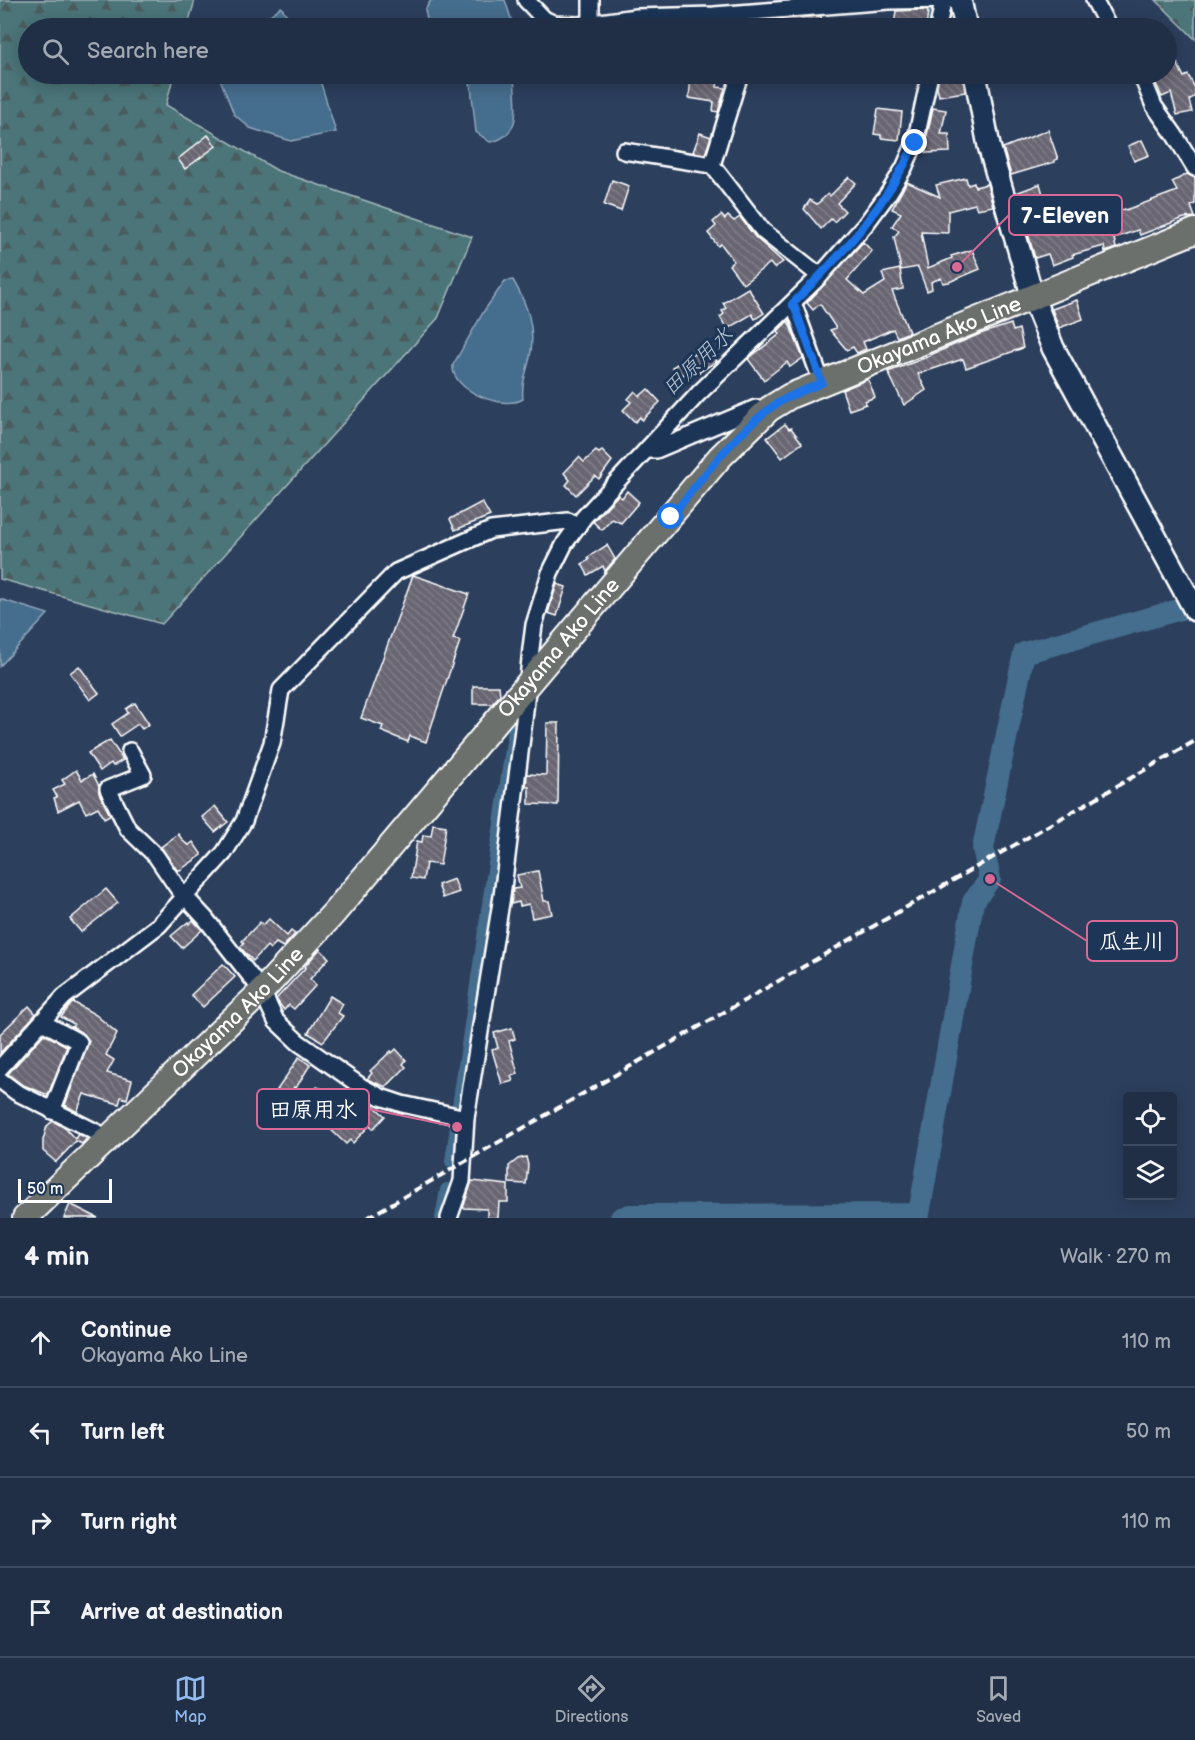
<!DOCTYPE html>
<html lang="en">
<head>
<meta charset="utf-8">
<style>
	body { margin:0; font-family:"Balsamiq Sans","Klee One",sans-serif; background:#2d3b51; color:#f1f3f6 }
	.controls { position:absolute; right:18px; bottom:18px; display:grid; overflow:hidden; border-radius:6px; box-shadow:0 3px 15px #0003 }
	.controls button { width:54px; height:54px; display:grid; place-items:center; padding:0; border:0; border-bottom:2px solid #3e4a5f; background:#212f46; color:#f1f3f6; font:30px sans-serif }
	.scale { position:absolute; left:18px; bottom:15px; width:94px; box-sizing:border-box; padding-left:6px; border:3px solid #fff; border-top:0; font-size:16px; line-height:21px; white-space:nowrap; color:#fff; -webkit-text-stroke:4px #1d3557; paint-order:stroke }
	.stop { position:absolute; width:18px; height:18px; margin:-14px; border:4px solid #1a73e8; border-radius:50%; background:#fff }
	.stop.end { background:#1a73e8; border-color:#fff; box-shadow:0 2px 6px #0008 }
	.list { margin:0; padding:0; list-style:none }
	h2 { display:flex; justify-content:space-between; align-items:center; height:78px; margin:0; padding:0 24px; font-size:26px }
	h2 small { font-size:20px; font-weight:400; color:#a2a9b3 }
	.list li { display:grid; grid-template-columns:39px 1fr auto; gap:18px; align-items:center; box-sizing:border-box; height:90px; padding:0 24px; border-top:2px solid #3e4a5f }
	.list b { display:block; font-size:22px; white-space:nowrap }
	.list p { margin:0; font-size:20px; white-space:nowrap; color:#a2a9b3 }
	.list em { font-size:20px; font-style:normal; color:#a2a9b3 }
	.icon { flex:none; width:33px; height:33px; fill:none; stroke:currentColor; stroke-width:2; stroke-linecap:round; stroke-linejoin:round }
	.map { position:relative; flex:none; width:1195px; height:1218px; overflow:hidden }
	.search { position:absolute; background:#212f46; box-shadow:0 3px 15px #0003; left:18px; right:18px; top:18px; height:66px; display:flex; align-items:center; gap:15px; box-sizing:border-box; padding:0 21px; border-radius:33px; color:#a2a9b3; font-size:22px }
	.sheet { height:438px; background:#212f46 }
	nav { display:flex; justify-content:space-around; align-items:center; box-sizing:border-box; height:84px; border-top:2px solid #3e4a5f; background:#212f46; font-size:16px; color:#a2a9b3 }
	nav a { display:grid; justify-items:center; gap:3px }
	nav .on { color:#90b9f0 }
	.map>svg:first-child { display:block }
	.forest { fill:url(#forest-firs); stroke:#a6babc; stroke-width:1.5 }
	.water { fill:#456d8d; stroke:#8fa7bb; stroke-width:1.5 }
	.lines { fill:none; stroke-linecap:round; stroke-linejoin:round }
	.canal { stroke:#456d8d; stroke-width:14 }
	.river { stroke:#456d8d; stroke-width:22 }
	.building { fill:url(#building-back-hatch); stroke:#fff; stroke-width:1.5 }
	.street-casing { stroke:#fff; stroke-width:20 }
	.secondary-casing { stroke:#fff; stroke-width:26 }
	.primary-casing { stroke:#fff; stroke-width:28 }
	.street { stroke:#1d3557; stroke-width:15 }
	.secondary { stroke:#1d3557; stroke-width:21 }
	.primary { stroke:#6c706d; stroke-width:24 }
	.rail { stroke:#fff; stroke-width:4; stroke-dasharray:9 4.5; stroke-linecap:butt }
	.route { stroke:#1a73e8; stroke-width:8 }
	.labels { text-anchor:middle; stroke-width:6; stroke-linejoin:round; paint-order:stroke }
	.street-label { font-size:21px; fill:#fff; stroke:#1d3557 }
	.water-label { font-size:22px; font-style:italic; fill:#b5c5d1; stroke:#1d3557 }
	.leader { fill:none; stroke:#d76994; stroke-width:2 }
	.callout-dot { fill:#d76994; stroke:#1d3557; stroke-width:2 }
	.callout { fill:#1d3557; stroke:#d76994; stroke-width:2 }
	.callout-label { font-size:22px; text-anchor:middle; font-weight:bold; fill:#fff }
</style>
</head>
<body>
<div class="map">
<svg width="1195" height="1218" viewBox="0 0 1195 1218">
	<defs>
		<pattern id="forest-firs" width="22" height="20" patternUnits="userSpaceOnUse" patternTransform="scale(1.5)"><rect width="22" height="20" fill="#4c7579"/><path d="M5 1l3.5 6h-7zM16 11l3.5 6h-7z" fill="#4c5c5e"/></pattern>
		<pattern id="building-back-hatch" width="6" height="6" patternUnits="userSpaceOnUse" patternTransform="scale(1.5)"><rect width="6" height="6" fill="#696673"/><path d="M-1 5l2 2M0 0l6 6M5-1l2 2" fill="none" stroke="#807d88"/></pattern>
	</defs>
	<rect width="100%" height="100%" fill="#2c3f5d"/>
	<filter id="ink" filterUnits="userSpaceOnUse"><feTurbulence type="fractalNoise" baseFrequency=".0167" numOctaves="2"/><feDisplacementMap in="SourceGraphic" scale="12" xChannelSelector="R" yChannelSelector="G"/><feConvolveMatrix kernelMatrix="1 2 1 2 8 2 1 2 1" color-interpolation-filters="sRGB"/></filter>
	<g filter="url(#ink)">
		<g class="forest">
			<polygon points="0,0 195,0 187,28 28,28 28,74 174,74 166,105 278,171 472,237 438,318 162,624 0,579"/>
			<polygon points="1156,0 1195,0 1195,39"/>
		</g>
		<g class="water">
			<polygon points="431,0 505,0 514,28 429,28 425,10"/>
			<polygon points="281,7 296,28 252,28"/>
			<polygon points="221,74 318,74 336,132 291,141 250,128 234,114 220,79"/>
			<path d="M465,74H514C514,100 526,135 490,142L476,132L471,86Z"/>
			<path d="M513,280C527,304 536,328 530,357C527,371 521,384 523,399C503,411 450,390 453,365L484,311L505,281Z"/>
			<polygon points="0,599 48,614 0,666"/>
		</g>
		<g class="lines">
			<g class="canal">
				<polyline points="931,28 934,10"/>
				<polyline points="459,1106 516,722"/>
				<polyline points="452,1161 457,1127"/>
				<polyline points="442,1218 447,1190"/>
			</g>
			<polyline class="river" points="621,1218 630,1215 919,1214 973,902 990,879 983,848 1024,653 1185,608"/>
		</g>
		<g class="building">
			<polygon points="920,10 928,11 926,28 894,26 896,11"/>
			<polygon points="821,16 823,28 761,28 760,21"/>
			<polygon points="1167,43 1184,77 1188,75 1195,88 1195,96 1189,100 1192,112 1177,115 1171,93 1162,97 1153,77 1161,74 1167,74"/>
			<polygon points="939,74 963,74 965,92 939,96 937,87"/>
			<polygon points="691,76 718,79 717,87 725,88 718,112 713,111 714,102 689,98"/>
			<polygon points="933,108 946,110 941,134 949,134 950,152 926,153 926,140"/>
			<polygon points="878,109 902,112 899,140 881,138 881,135 874,134"/>
			<polygon points="1048,130 1058,159 1055,160 1055,162 1011,175 1003,148"/>
			<polygon points="700,133 711,137 705,154 693,152"/>
			<polygon points="208,135 216,146 185,169 178,159"/>
			<polygon points="1142,140 1149,155 1134,161 1128,146"/>
			<polygon points="1187,174 1195,178 1195,204 1191,206 1195,217 1184,218 1140,235 1138,230 1114,238 1116,248 1105,252 1104,246 1072,255 1073,257 1052,265 1048,254 1035,258 1016,193 1040,184 1055,235 1079,229 1077,221 1125,209 1126,210 1177,191 1172,182"/>
			<polygon points="849,177 856,183 837,203 845,211 834,222 831,219 821,229 804,209 810,200 817,204 828,194 830,196"/>
			<polygon points="966,178 968,185 974,183 975,187 987,184 993,206 977,209 975,204 948,211 948,233 921,232 928,268 952,258 951,256 972,250 980,269 949,282 943,283 941,278 931,282 932,289 927,291 918,267 901,270 894,237 899,231 892,226 901,213 892,209 907,182 940,197 936,185"/>
			<polygon points="612,180 629,186 621,211 604,205"/>
			<polygon points="721,215 725,219 728,216 734,221 740,217 755,237 783,262 774,268 770,263 743,284 729,265 734,261 721,244 718,246 708,233 716,226 713,222"/>
			<polygon points="863,242 872,251 847,280 864,295 885,282 882,273 900,269 903,289 892,291 909,332 897,337 893,329 863,342 866,349 857,353 853,347 847,350 830,330 836,328 820,304 813,310 807,303"/>
			<polygon points="748,288 764,313 755,319 752,314 727,329 720,317 724,314 722,311 726,308 723,303"/>
			<polygon points="1077,300 1083,319 1059,328 1052,309"/>
			<polygon points="788,321 803,358 790,367 787,362 764,380 748,359 780,334 778,331"/>
			<polygon points="1011,324 1013,331 1019,329 1023,348 966,368 963,359 918,374 926,390 904,405 888,372 930,356 930,355 980,334"/>
			<polygon points="706,347 708,347 717,361 693,376 688,370 683,375 672,367"/>
			<polygon points="868,379 875,397 865,401 866,404 849,410 842,390"/>
			<polygon points="648,389 660,402 642,420 640,417 635,422 623,410 631,402 628,399 635,391 640,396"/>
			<polygon points="785,424 789,429 791,428 802,443 782,458 767,438"/>
			<polygon points="596,451 599,453 602,451 612,461 599,479 595,476 576,495 566,485 570,480 564,473 579,457 584,462"/>
			<polygon points="627,491 639,502 621,523 612,519 602,530 593,522 618,495 622,498"/>
			<polygon points="482,502 490,516 455,530 450,519"/>
			<polygon points="607,545 615,559 605,571 603,566 588,575 582,564 589,560 588,557"/>
			<polygon points="413,575 469,594 453,639 460,641 426,742 410,736 408,742 381,731 383,726 361,718"/>
			<polygon points="557,584 566,587 557,616 548,613"/>
			<polygon points="79,666 99,693 90,700 70,673"/>
			<polygon points="473,686 499,686 500,695 492,704 473,704"/>
			<polygon points="135,703 149,724 142,729 138,724 120,736 112,724 128,713 126,709"/>
			<polygon points="547,723 559,723 558,805 529,804 529,787 526,787 527,774 546,775"/>
			<polygon points="110,740 123,760 113,766 111,763 100,771 88,753"/>
			<polygon points="76,770 82,780 93,774 99,786 99,793 110,815 104,818 98,807 86,813 79,800 58,811 54,798 57,797 53,790 65,784 62,780"/>
			<polygon points="215,806 228,822 215,832 202,817"/>
			<polygon points="433,824 446,826 440,865 426,863 423,880 411,878 417,841 422,842 423,835 431,836"/>
			<polygon points="178,834 185,843 189,845 193,842 202,855 180,870 177,870 161,847"/>
			<polygon points="538,871 544,901 549,901 552,914 532,918 529,904 520,906 519,902 511,904 513,889 520,888 517,875"/>
			<polygon points="454,879 459,892 443,898 438,885"/>
			<polygon points="106,889 118,903 81,932 70,919"/>
			<polygon points="269,919 287,936 291,931 295,934 283,947 276,943 270,949 267,946 253,961 240,947 244,943 242,941 260,922 263,925"/>
			<polygon points="193,920 202,930 182,948 171,936 188,922 189,924"/>
			<polygon points="320,949 329,958 310,979 316,985 294,1009 289,1005 284,1010 276,999 306,967 305,966"/>
			<polygon points="223,964 235,977 203,1007 191,995"/>
			<polygon points="330,996 343,1004 338,1013 343,1016 323,1042 308,1033"/>
			<polygon points="73,1002 96,1015 117,1033 106,1055 114,1060 107,1073 132,1080 127,1099 121,1097 119,1104 84,1094 77,1112 65,1105 89,1041 84,1034 72,1027 74,1024 61,1017"/>
			<polygon points="29,1006 36,1014 0,1053 0,1034"/>
			<polygon points="512,1028 515,1039 509,1041 518,1074 511,1076 513,1081 502,1084 492,1050 498,1048 494,1033"/>
			<polygon points="44,1034 67,1046 48,1095 21,1084 8,1074"/>
			<polygon points="396,1049 406,1060 403,1064 406,1067 386,1087 367,1079 372,1073 370,1071 391,1051 392,1053"/>
			<polygon points="299,1057 310,1065 296,1088 294,1087 288,1097 277,1090"/>
			<polygon points="317,1087 327,1091 326,1094 332,1096 321,1121 318,1118 314,1127 304,1123 310,1111 307,1110"/>
			<polygon points="363,1099 372,1104 385,1116 373,1129 370,1125 353,1143 350,1140 346,1144 328,1127 350,1104 354,1108"/>
			<polygon points="53,1121 65,1128 75,1139 78,1134 87,1138 82,1144 76,1141 56,1162 43,1151 43,1140 47,1126"/>
			<polygon points="526,1157 528,1165 526,1184 509,1183 509,1166 518,1159"/>
			<polygon points="472,1181 508,1185 508,1202 499,1202 498,1218 487,1218 487,1209 463,1208"/>
			<polygon points="70,1204 98,1218 64,1218"/>
		</g>
		<g class="lines">
			<g class="street-casing">
				<g id="street">
					<polyline points="526,0 544,19 555,24 579,25 636,17 714,15 889,1 950,0"/>
					<polyline points="1094,0 1109,28"/>
					<polyline points="591,24 591,0"/>
					<polyline points="938,28 943,1"/>
					<polyline points="740,74 712,165 763,231 820,276"/>
					<polyline points="1141,74 1154,106 1174,134 1195,168"/>
					<polyline points="624,151 712,165"/>
					<polyline points="792,304 795,308 822,383"/>
					<polyline points="647,450 656,450 756,408 769,409"/>
					<polyline points="130,751 143,775 108,789 128,829 156,856 179,890 205,918 262,991 276,1021 298,1042 362,1087 381,1097 402,1104 466,1118"/>
					<polyline points="42,1022 79,1042 52,1111"/>
					<polyline points="0,1068 64,997 159,925 224,853 244,821 272,743 281,690 396,572 491,530 568,521 578,526"/>
					<polyline points="0,1080 16,1092 108,1138"/>
					<polyline points="449,1218 462,1181 466,1118 502,896 524,721 531,648 534,625 550,573 565,543 584,517 699,393 820,276 865,225 888,194 904,168 915,143 930,74"/>
				</g>
			</g>
			<g class="secondary-casing">
				<g id="secondary">
					<polyline points="960,0 966,28"/>
					<polyline points="975,74 989,146 1033,298 1053,348 1195,610"/>
				</g>
			</g>
			<g class="primary-casing">
				<g id="primary">
					<path id="s1" d="M25,1218L262,991L333,914L720,457L769,409L790,396L1195,231"/>
				</g>
			</g>
			<use href="#street" class="street"/>
			<use href="#secondary" class="secondary"/>
			<use href="#primary" class="primary"/>
			<polyline class="rail" points="367,1218 1195,741"/>
		</g>
	</g>
	<g class="lines" filter="url(#ink)">
		<path class="route" d="M671,517C701,480 730,439 768,410C784,397 803,391 822,383L795,308L792,304C841,256 887,205 915,143"/>
	</g>
	<g class="labels">
		<g class="street-label">
			<text dy="7" stroke="none"><textPath href="#s1" startOffset="1286">Okayama Ako Line</textPath></text>
			<text dy="7" stroke="none"><textPath href="#s1" startOffset="782">Okayama Ako Line</textPath></text>
			<text dy="7" stroke="none"><textPath href="#s1" startOffset="296">Okayama Ako Line</textPath></text>
		</g>
		<g class="water-label">
			<text transform="translate(697 361) rotate(-44)" y="8">田原用水</text>
		</g>
	</g>
	<path class="leader" d="M957 267L1009 215M990 879L1087 941M457 1127L369 1109"/>
	<g class="callout-dot">
		<circle cx="957" cy="267" r="6"/>
		<circle cx="990" cy="879" r="6"/>
		<circle cx="457" cy="1127" r="6"/>
	</g>
	<g class="callout">
		<rect x="1009" y="195" width="113" height="40" rx="6"/>
		<rect x="1087" y="921" width="90" height="40" rx="6"/>
		<rect x="257" y="1089" width="112" height="40" rx="6"/>
	</g>
	<g class="callout-label">
		<text x="1065" y="223">7-Eleven</text>
		<text x="1132" y="949">瓜生川</text>
		<text x="313" y="1117">田原用水</text>
	</g>
</svg>
<div class="controls">
<button><svg class="icon" aria-label="locate" viewBox="0 0 24 24"><circle cx="12" cy="12" r="6"/><path d="M12 2v4M12 18v4M2 12h4M18 12h4"/></svg></button>
<button><svg class="icon" aria-label="layers" viewBox="0 0 24 24"><path d="M12 4l9 5-9 5-9-5zM3 14l9 5 9-5"/></svg></button>
</div>
<div class="scale">50 m</div>
<div class="stop" style="left:671px;top:517px"></div>
<div class="stop end" style="left:915px;top:143px"></div>
<div class="search"><svg class="icon" aria-label="search" viewBox="0 0 24 24"><circle cx="10" cy="10" r="6"/><path d="M15 15l6 6"/></svg>Search here</div>
</div>
<section class="sheet">
<h2>4 min<small>Walk · 270 m</small></h2>
<ul class="list">
<li><svg class="icon" aria-label="ahead" viewBox="0 0 24 24"><path d="M12 20V5M6 11l6-6 6 6"/></svg><div><b>Continue</b><p>Okayama Ako Line</p></div><em>110 m</em></li>
<li><svg class="icon" aria-label="left" viewBox="0 0 24 24"><path d="M17 20v-9H6M10 6l-5 5 5 5"/></svg><div><b>Turn left</b></div><em>50 m</em></li>
<li><svg class="icon" aria-label="right" viewBox="0 0 24 24"><path d="M7 20v-9h11M14 6l5 5-5 5"/></svg><div><b>Turn right</b></div><em>110 m</em></li>
<li><svg class="icon" aria-label="arrive" viewBox="0 0 24 24"><path d="M6 21V4h12l-3 4 3 4H6"/></svg><div><b>Arrive at destination</b></div></li>
</ul>
</section>
<nav>
<a class="on"><svg class="icon" aria-label="map" viewBox="0 0 24 24"><path d="M3 6l6-2 6 2 6-2v14l-6 2-6-2-6 2zM9 4v14M15 6v14"/></svg>Map</a>
<a><svg class="icon" aria-label="directions" viewBox="0 0 24 24"><path d="M12 3l9 9-9 9-9-9zM9 14v-3h6M13 9l2 2-2 2"/></svg>Directions</a>
<a><svg class="icon" aria-label="saved" viewBox="0 0 24 24"><path d="M7 4h10v16l-5-4-5 4z"/></svg>Saved</a>
</nav>
</body>
</html>
